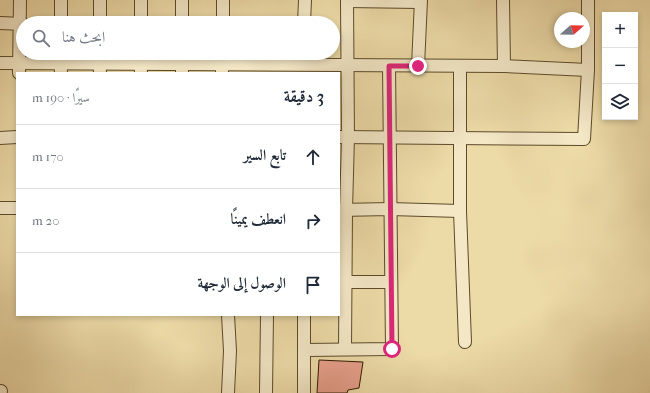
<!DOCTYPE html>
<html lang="ar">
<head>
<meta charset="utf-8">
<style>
	body { margin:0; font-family:"IM FELL French Canon",Amiri,serif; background:#f6f6f7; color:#1f2937; direction:rtl }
	.controls { position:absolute; right:12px; top:12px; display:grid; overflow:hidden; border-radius:0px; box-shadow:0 2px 6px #0003 }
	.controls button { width:36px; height:36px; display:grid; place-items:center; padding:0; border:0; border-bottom:1px solid #e0e1e3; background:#fff; color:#1f2937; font:20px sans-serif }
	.compass { position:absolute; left:554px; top:12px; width:36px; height:36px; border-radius:50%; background:#fff; box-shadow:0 2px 6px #0003; rotate:70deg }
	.stop { position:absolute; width:12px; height:12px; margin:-9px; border:3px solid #db2777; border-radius:50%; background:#fff }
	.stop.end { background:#db2777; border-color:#fff; box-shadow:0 1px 4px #0008 }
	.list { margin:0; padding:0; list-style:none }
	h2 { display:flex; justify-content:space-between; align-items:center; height:52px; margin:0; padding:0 16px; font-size:17px }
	h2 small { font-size:13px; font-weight:400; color:#747a83 }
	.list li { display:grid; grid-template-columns:26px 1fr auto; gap:12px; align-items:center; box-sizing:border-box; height:64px; padding:0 16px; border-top:1px solid #e0e1e3 }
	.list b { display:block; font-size:15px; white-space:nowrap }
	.list em { font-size:13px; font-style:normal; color:#747a83 }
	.icon { flex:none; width:22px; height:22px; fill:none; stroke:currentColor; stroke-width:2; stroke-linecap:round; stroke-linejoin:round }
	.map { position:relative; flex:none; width:650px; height:393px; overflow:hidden; direction:ltr }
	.search { position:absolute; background:#fff; box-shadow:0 2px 6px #0003; left:16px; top:16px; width:324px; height:44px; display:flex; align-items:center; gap:10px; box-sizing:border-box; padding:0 14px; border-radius:22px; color:#747a83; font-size:15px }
	.panel { position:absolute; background:#fff; box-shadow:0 2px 6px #0003; left:16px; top:72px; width:324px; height:244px; border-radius:0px; direction:rtl }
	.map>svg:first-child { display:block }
	.building { fill:#e89f8c; stroke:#2c1a00 }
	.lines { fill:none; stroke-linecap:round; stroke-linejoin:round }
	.minor-casing { stroke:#5c4a2a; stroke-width:14 }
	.minor { stroke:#f3e7c6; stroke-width:12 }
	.route { stroke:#db2777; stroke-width:5 }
</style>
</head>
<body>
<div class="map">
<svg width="650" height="393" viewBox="0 0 650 393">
	<rect width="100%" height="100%" fill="#ecdaa7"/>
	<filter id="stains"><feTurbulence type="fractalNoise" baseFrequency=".005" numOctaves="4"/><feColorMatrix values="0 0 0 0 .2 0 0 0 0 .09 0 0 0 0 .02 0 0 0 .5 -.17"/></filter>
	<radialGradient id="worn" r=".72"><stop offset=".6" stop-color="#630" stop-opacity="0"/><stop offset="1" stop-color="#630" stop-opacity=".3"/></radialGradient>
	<polygon class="building" points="319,360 363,362 359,388 348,390 347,393 317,393"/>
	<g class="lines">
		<g class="minor-casing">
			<g id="minor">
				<polyline points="503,0 504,66"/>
				<polyline points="347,1 420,2"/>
				<polyline points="0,23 23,24"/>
				<polyline points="61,23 61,0"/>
				<polyline points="100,23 100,0"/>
				<polyline points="141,23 141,0"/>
				<polyline points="182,23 182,0"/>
				<polyline points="223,23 223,0"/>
				<polyline points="304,23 305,0"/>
				<polyline points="60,53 61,73"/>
				<polyline points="99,53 100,73"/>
				<polyline points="140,53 141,73"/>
				<polyline points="182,53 182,73"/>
				<polyline points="0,63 504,66 588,70"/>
				<polyline points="418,66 421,0"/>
				<polyline points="460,66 460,211 465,342"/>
				<polyline points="19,73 20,0"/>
				<polyline points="222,73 222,53"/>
				<polyline points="339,137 584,139 588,70 588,0"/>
				<polyline points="0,138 17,137"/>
				<polyline points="0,208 17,208"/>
				<polyline points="339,210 390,209 460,211"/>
				<polyline points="339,282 390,282"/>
				<polyline points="228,315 230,351 228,393"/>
				<polyline points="304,315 304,393"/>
				<polyline points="345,349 346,210 348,137 347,0"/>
				<polyline points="304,350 392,349 389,66"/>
				<polyline points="0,391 1,391"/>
				<polyline points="266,393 267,315"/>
			</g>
		</g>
		<use href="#minor" class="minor"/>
	</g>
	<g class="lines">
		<polyline class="route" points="392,349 389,66 418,66"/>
	</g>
	<rect width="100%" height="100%" filter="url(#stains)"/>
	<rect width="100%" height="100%" fill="url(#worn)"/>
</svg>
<div class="controls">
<button>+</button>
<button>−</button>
<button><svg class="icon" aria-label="layers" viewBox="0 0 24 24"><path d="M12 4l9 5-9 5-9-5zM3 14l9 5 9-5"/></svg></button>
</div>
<svg class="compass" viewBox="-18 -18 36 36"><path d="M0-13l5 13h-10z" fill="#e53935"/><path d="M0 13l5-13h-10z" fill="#747a83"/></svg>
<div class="stop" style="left:392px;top:349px"></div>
<div class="stop end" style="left:418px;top:66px"></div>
<div class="search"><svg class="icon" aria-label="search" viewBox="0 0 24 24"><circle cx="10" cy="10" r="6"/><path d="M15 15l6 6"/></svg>ابحث هنا</div>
<section class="panel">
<h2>3 دقيقة<small>سيرًا · 190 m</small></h2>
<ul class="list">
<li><svg class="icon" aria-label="ahead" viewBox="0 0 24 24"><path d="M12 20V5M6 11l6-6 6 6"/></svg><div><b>تابع السير</b></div><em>170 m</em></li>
<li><svg class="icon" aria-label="right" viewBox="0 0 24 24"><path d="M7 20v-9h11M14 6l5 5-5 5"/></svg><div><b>انعطف يمينًا</b></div><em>20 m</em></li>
<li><svg class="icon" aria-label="arrive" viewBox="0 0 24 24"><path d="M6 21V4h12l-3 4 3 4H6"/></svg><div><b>الوصول إلى الوجهة</b></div></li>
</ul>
</section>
</div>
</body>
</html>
